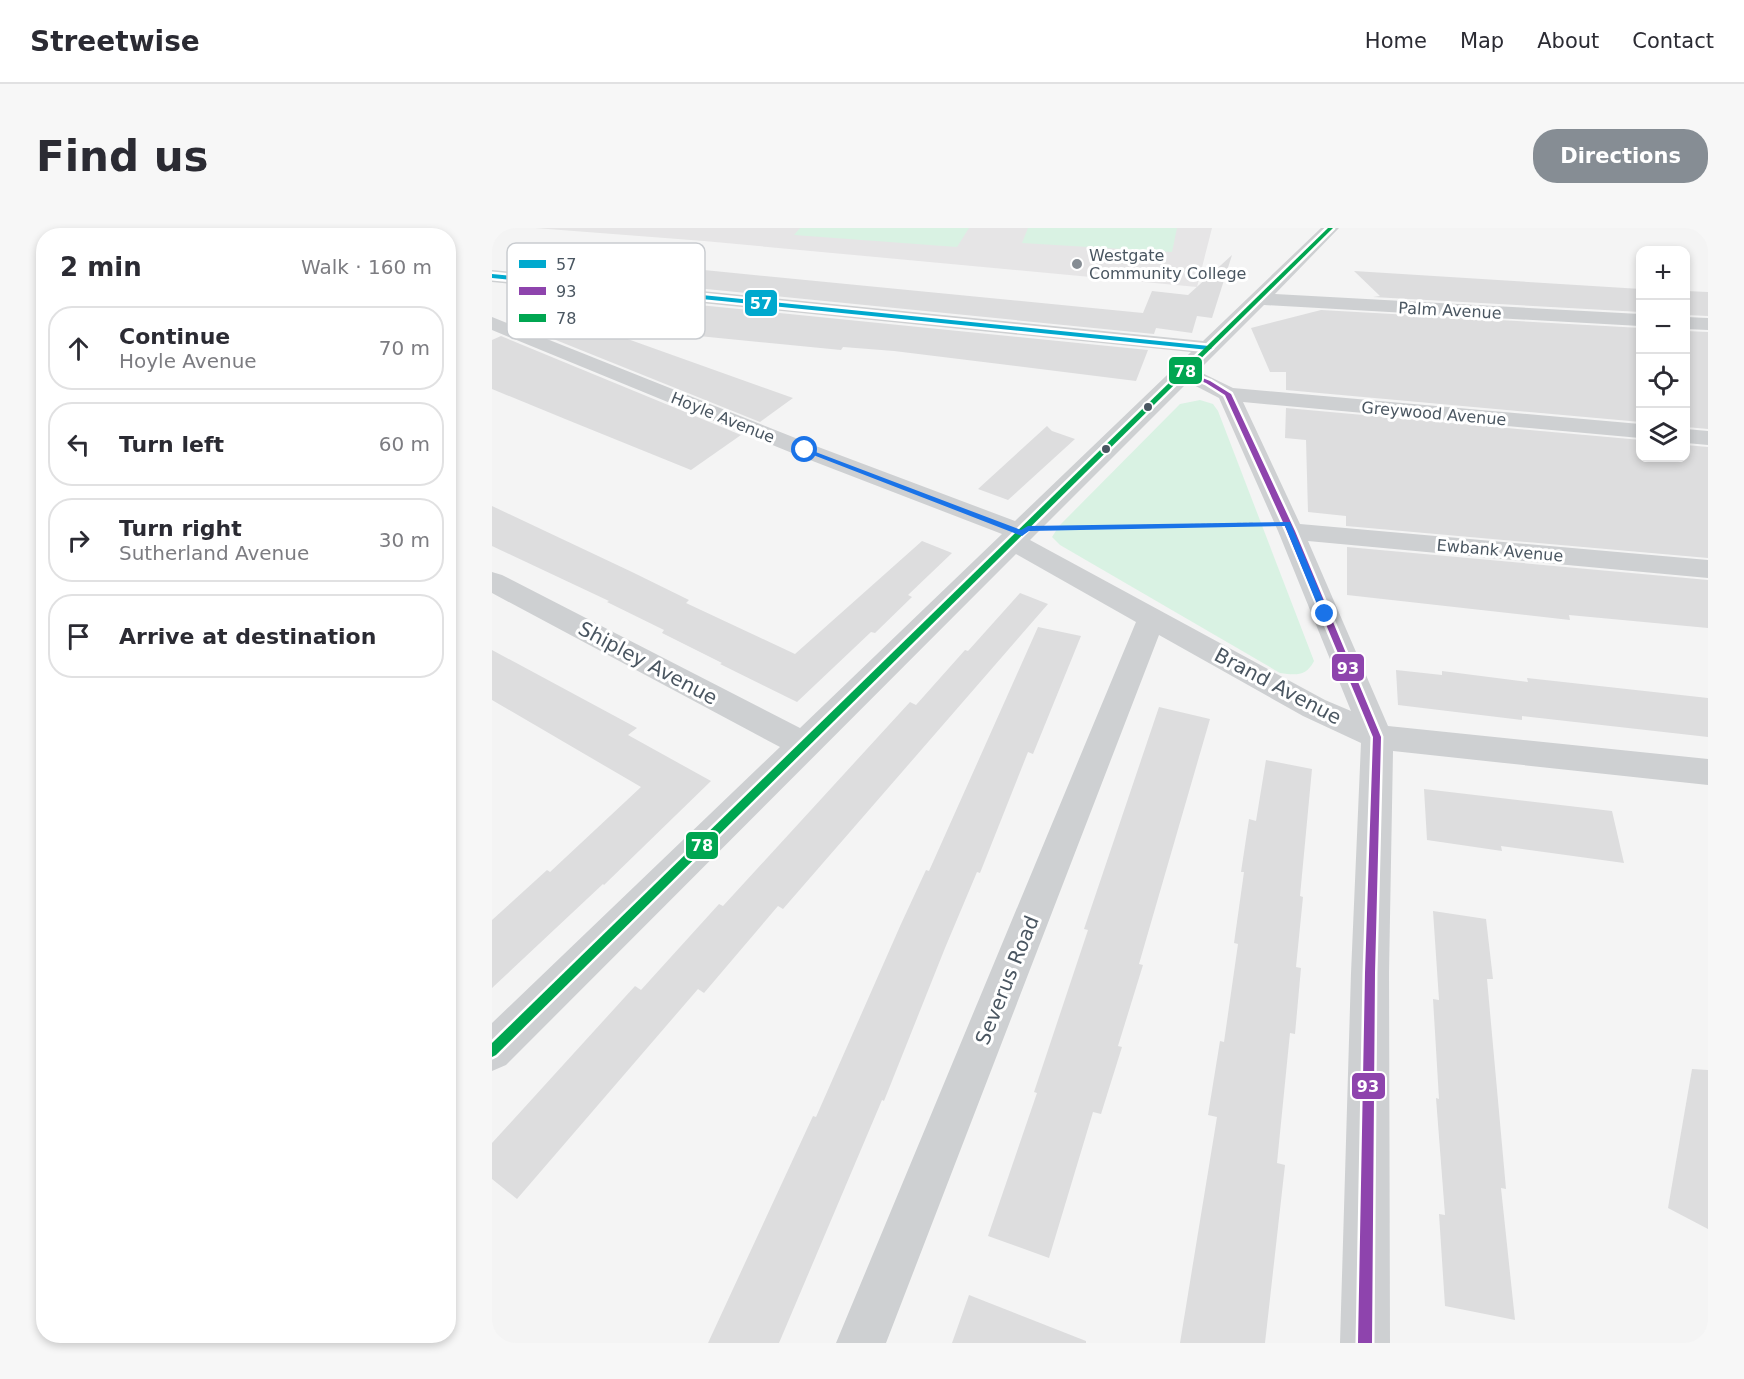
<!DOCTYPE html>
<html lang="en">
<head>
<meta charset="utf-8">
<style>
	body { margin:0; font-family:"DejaVu Sans",sans-serif; background:#f7f7f7; color:#2b2b33 }
	.controls { position:absolute; right:18px; top:18px; display:grid; overflow:hidden; border-radius:12px; box-shadow:0 3px 9px #0003 }
	.controls button { width:54px; height:54px; display:grid; place-items:center; padding:0; border:0; border-bottom:2px solid #e1e1e2; background:#fff; color:#2b2b33; font:30px sans-serif }
	.stop { position:absolute; width:18px; height:18px; margin:-14px; border:4px solid #1a73e8; border-radius:50%; background:#fff }
	.stop.end { background:#1a73e8; border-color:#fff; box-shadow:0 2px 6px #0008 }
	.list { margin:0; padding:0; list-style:none }
	h2 { display:flex; justify-content:space-between; align-items:center; height:78px; margin:0; padding:0 24px; font-size:26px }
	h2 small { font-size:20px; font-weight:400; color:#7c7c81 }
	.list li { display:grid; grid-template-columns:39px 1fr auto; gap:18px; align-items:center; box-sizing:border-box; height:84px; margin:0 12px 12px; padding:0 12px; border:2px solid #e1e1e2; border-radius:24px }
	.list b { display:block; font-size:22px; white-space:nowrap }
	.list p { margin:0; font-size:20px; white-space:nowrap; color:#7c7c81 }
	.list em { font-size:20px; font-style:normal; color:#7c7c81 }
	.icon { flex:none; width:33px; height:33px; fill:none; stroke:currentColor; stroke-width:2; stroke-linecap:round; stroke-linejoin:round }
	.map { position:relative; flex:none; width:1216px; height:1115px; overflow:hidden; border-radius:24px }
	header { display:flex; align-items:center; gap:36px; box-sizing:border-box; height:84px; padding:0 30px; background:#fff; border-bottom:2px solid #e1e1e2 }
	header strong { font-size:28px }
	nav { display:flex; gap:33px; margin-inline-start:auto; font-size:21px }
	.intro { display:flex; align-items:center; justify-content:space-between; box-sizing:border-box; height:144px; padding:0 36px }
	h1 { margin:0; font-size:42px }
	.button { padding:15px 27px; border-radius:24px; background:#868d94; color:#fff; font-size:21px; font-weight:700 }
	main { display:flex; gap:36px; padding:0 36px }
	aside { flex:1; background:#fff; border-radius:24px; box-shadow:0 3px 9px #0003 }
	.map>svg:first-child { display:block }
	.education { fill:#e6e5e6 }
	.green { fill:#d9f2e3 }
	.building { fill:#ddddde }
	.lines { fill:none; stroke-linecap:round; stroke-linejoin:round }
	.path { stroke:#bcc7c4; stroke-width:3; stroke-dasharray:4 2; stroke-linecap:butt }
	.minor { fill:#ced0d2; fill-rule:evenodd }
	.bus-1-casing { stroke:#fff; stroke-width:5 }
	.bus-2-casing { stroke:#fff; stroke-width:5 }
	.bus-3-casing { stroke:#fff; stroke-width:5 }
	.bus-1 { fill:#00a9ce; fill-rule:evenodd }
	.bus-2 { fill:#8e44ad; fill-rule:evenodd }
	.bus-3 { fill:#00a651; fill-rule:evenodd }
	.route { fill:#1a73e8 }
	.poi-dot { fill:#868d94; stroke:#fff; stroke-width:2 }
	.bus-dot { fill:#4a5661; stroke:#fff; stroke-width:2 }
	.labels { text-anchor:middle; stroke-width:6; stroke-linejoin:round; paint-order:stroke }
	.far-poi-label { font-size:16px; fill:#4a5661; stroke:#fff; text-anchor:start }
	.far-street-label { font-size:16px; fill:#4a5661; stroke:#fff }
	.street-label { font-size:20px; fill:#4a5661; stroke:#fff }
	.key { fill:#fff; stroke:#c9ccd0; stroke-width:1.5 }
	.key-label { font-size:16px; fill:#4a5661 }
	.line-badge { stroke:#fff; stroke-width:2 }
	.badge-label { font-size:16px; text-anchor:middle; font-weight:bold; fill:#fff }
</style>
</head>
<body>
<header>
<strong>Streetwise</strong>
<nav><a>Home</a><a>Map</a><a>About</a><a>Contact</a></nav>
</header>
<div class="intro"><h1>Find us</h1><a class="button">Directions</a></div>
<main>
<aside>
<h2>2 min<small>Walk · 160 m</small></h2>
<ul class="list">
<li><svg class="icon" aria-label="ahead" viewBox="0 0 24 24"><path d="M12 20V5M6 11l6-6 6 6"/></svg><div><b>Continue</b><p>Hoyle Avenue</p></div><em>70 m</em></li>
<li><svg class="icon" aria-label="left" viewBox="0 0 24 24"><path d="M17 20v-9H6M10 6l-5 5 5 5"/></svg><div><b>Turn left</b></div><em>60 m</em></li>
<li><svg class="icon" aria-label="right" viewBox="0 0 24 24"><path d="M7 20v-9h11M14 6l5 5-5 5"/></svg><div><b>Turn right</b><p>Sutherland Avenue</p></div><em>30 m</em></li>
<li><svg class="icon" aria-label="arrive" viewBox="0 0 24 24"><path d="M6 21V4h12l-3 4 3 4H6"/></svg><div><b>Arrive at destination</b></div></li>
</ul>
</aside>
<div class="map">
<svg width="1216" height="1115" viewBox="0 0 1216 1115">
	<rect width="100%" height="100%" fill="#f4f4f4"/>
	<polygon class="education" points="43,0 720,0 705,59 212,13"/>
	<g class="green">
		<polygon points="308,0 477,0 465,19 302,7"/>
		<polygon points="536,0 685,0 680,24 530,15"/>
		<path d="M708,172L721,176L726,183L822,433C814,449 803,447 788,445L568,317L560,309L567,298L688,176Z"/>
	</g>
	<g class="building">
		<polygon points="740,27 720,90 705,88 700,105 664,100 662,106 194,59 212,42 651,85 660,63 696,67"/>
		<polygon points="862,43 1149,61 1149,84 881,69 888,68"/>
		<polygon points="1194,63 1216,64 1216,88 1194,87"/>
		<polygon points="177,74 656,122 644,153 402,123 351,119 349,122 146,102"/>
		<polygon points="68,80 131,105 130,109 301,170 268,194 29,98"/>
		<polygon points="829,82 1149,100 1149,194 794,162 794,144 778,144 759,100"/>
		<polygon points="1194,103 1216,104 1216,201 1194,199"/>
		<polygon points="9,108 249,207 199,242 78,193 0,161 0,112"/>
		<polygon points="794,180 1149,212 1149,230 1194,230 1194,217 1216,219 1216,330 854,298 854,288 816,284 814,212 793,210"/>
		<polygon points="555,198 560,203 583,211 516,272 486,261"/>
		<polygon points="0,278 140,344 197,372 194,375 303,426 430,313 460,325 416,367 420,369 383,405 379,404 305,474 228,436 230,435 170,405 172,402 115,374 117,373 0,318"/>
		<polygon points="855,319 1216,352 1216,400 1077,387 1078,392 855,367"/>
		<polygon points="528,365 556,376 291,681 286,678 212,765 206,761 25,971 0,951 0,915 143,758 149,762 227,676 231,678 418,474 424,477 473,422 476,423"/>
		<polygon points="546,399 589,408 541,526 536,524 488,645 485,644 453,720 392,873 390,872 287,1115 216,1115 321,888 324,889 409,696 434,642 437,643"/>
		<polygon points="0,422 145,500 136,507 219,553 112,657 111,656 0,760 0,692 55,642 58,644 149,559 0,472"/>
		<polygon points="904,442 950,447 950,443 1036,454 1035,450 1216,470 1216,509 1030,488 1030,492 906,477"/>
		<polygon points="667,479 718,491 647,736 651,737 626,818 630,819 609,886 601,884 557,1030 496,1008 545,865 542,864 596,702 592,701"/>
		<polygon points="774,532 820,541 808,668 811,669 804,739 809,740 803,806 798,805 785,935 793,937 773,1115 688,1115 725,889 716,887 728,813 732,814 746,716 742,715 752,644 749,644 757,591 764,593"/>
		<polygon points="932,561 1120,583 1132,635 1009,618 1010,623 935,612"/>
		<polygon points="941,683 994,691 1001,751 995,751 1014,961 1009,960 1023,1092 953,1078 947,986 953,987 944,870 947,871 941,771 947,772"/>
		<polygon points="1200,841 1216,842 1216,1001 1176,980"/>
		<polygon points="477,1067 594,1113 594,1115 460,1115"/>
	</g>
	<g class="lines">
		<polyline class="path" points="577,300 762,296"/>
		<g class="minor">
			<path d="M829,0H847L783,66L1148,86V98L772,77L706,143L741,160L1148,196V210L751,174L808,296L1216,332V350L816,313L896,498L1216,531V557L901,523L897,745L898,1115H848L859,745L869,515L811,488L667,407L394,1115H344L644,394L524,326L14,837L0,843V795L288,519L0,365V344L10,347L308,500L510,306L305,227L0,102V89L321,217L523,293L699,124L0,54V42L711,113ZM696,154L727,170L786,303L859,483L833,472L538,312Z"/>
			<polygon points="1194,89 1216,90 1216,102 1194,101"/>
			<polygon points="1194,201 1216,203 1216,217 1194,215"/>
		</g>
		<g class="bus-1-casing">
			<polygon id="bus-1" points="0,46 717,118 720,120 717,122 0,50"/>
		</g>
		<g class="bus-2-casing">
			<polygon id="bus-2" points="693,143 718,153 739,166 803,303 889,509 883,745 880,1115 866,1115 873,745 881,509 795,303 733,167 714,155 691,146 691,144"/>
		</g>
		<g class="bus-3-casing">
			<polygon id="bus-3" points="836,0 841,0 4,827 0,829 0,815"/>
		</g>
		<use href="#bus-1" class="bus-1"/>
		<use href="#bus-2" class="bus-2"/>
		<use href="#bus-3" class="bus-3"/>
	</g>
	<polygon class="route" points="313,220 529,302 536,298 798,294 837,386 833,389 829,386 793,298 537,303 530,308 311,223"/>
	<circle class="poi-dot" cx="585" cy="36" r="6"/>
	<g class="bus-dot">
		<circle cx="656" cy="179" r="5"/>
		<circle cx="614" cy="221" r="5"/>
	</g>
	<g class="labels">
		<g class="far-poi-label">
			<text x="597" y="33">Westgate<tspan x="597" dy="18">Community College</tspan></text>
		</g>
		<g class="far-street-label">
			<text transform="translate(958 82) rotate(3)" y="6">Palm Avenue</text>
			<text transform="translate(942 185) rotate(5)" y="6">Greywood Avenue</text>
			<text transform="translate(231 189) rotate(22)" y="6">Hoyle Avenue</text>
			<text transform="translate(1008 322) rotate(5)" y="6">Ewbank Avenue</text>
		</g>
		<g class="street-label">
			<text transform="translate(156 435) rotate(28)" y="7">Shipley Avenue</text>
			<text transform="translate(786 458) rotate(28)" y="7">Brand Avenue</text>
			<text transform="translate(515 752) rotate(-68)" y="7">Severus Road</text>
		</g>
	</g>
	<rect x="15" y="15" width="198" height="96" rx="9" class="key"/>
	<rect x="27" y="32" width="27" height="8" fill="#00a9ce"/>
	<rect x="27" y="59" width="27" height="8" fill="#8e44ad"/>
	<rect x="27" y="86" width="27" height="8" fill="#00a651"/>
	<g class="key-label">
		<text x="64" y="42">57</text>
		<text x="64" y="69">93</text>
		<text x="64" y="96">78</text>
	</g>
	<g class="line-badge">
		<rect x="252" y="61" width="34" height="28" rx="6" fill="#00a9ce"/>
		<rect x="676" y="128" width="35" height="29" rx="6" fill="#00a651"/>
		<rect x="839" y="425" width="34" height="29" rx="6" fill="#8e44ad"/>
		<rect x="193" y="603" width="34" height="29" rx="6" fill="#00a651"/>
		<rect x="859" y="844" width="35" height="28" rx="6" fill="#8e44ad"/>
	</g>
	<g class="badge-label">
		<text x="269" y="81">57</text>
		<text x="693" y="149">78</text>
		<text x="856" y="446">93</text>
		<text x="210" y="623">78</text>
		<text x="876" y="864">93</text>
	</g>
</svg>
<div class="controls">
<button>+</button>
<button>−</button>
<button><svg class="icon" aria-label="locate" viewBox="0 0 24 24"><circle cx="12" cy="12" r="6"/><path d="M12 2v4M12 18v4M2 12h4M18 12h4"/></svg></button>
<button><svg class="icon" aria-label="layers" viewBox="0 0 24 24"><path d="M12 4l9 5-9 5-9-5zM3 14l9 5 9-5"/></svg></button>
</div>
<div class="stop" style="left:313px;top:222px"></div>
<div class="stop end" style="left:833px;top:386px"></div>
</div>
</main>
</body>
</html>
